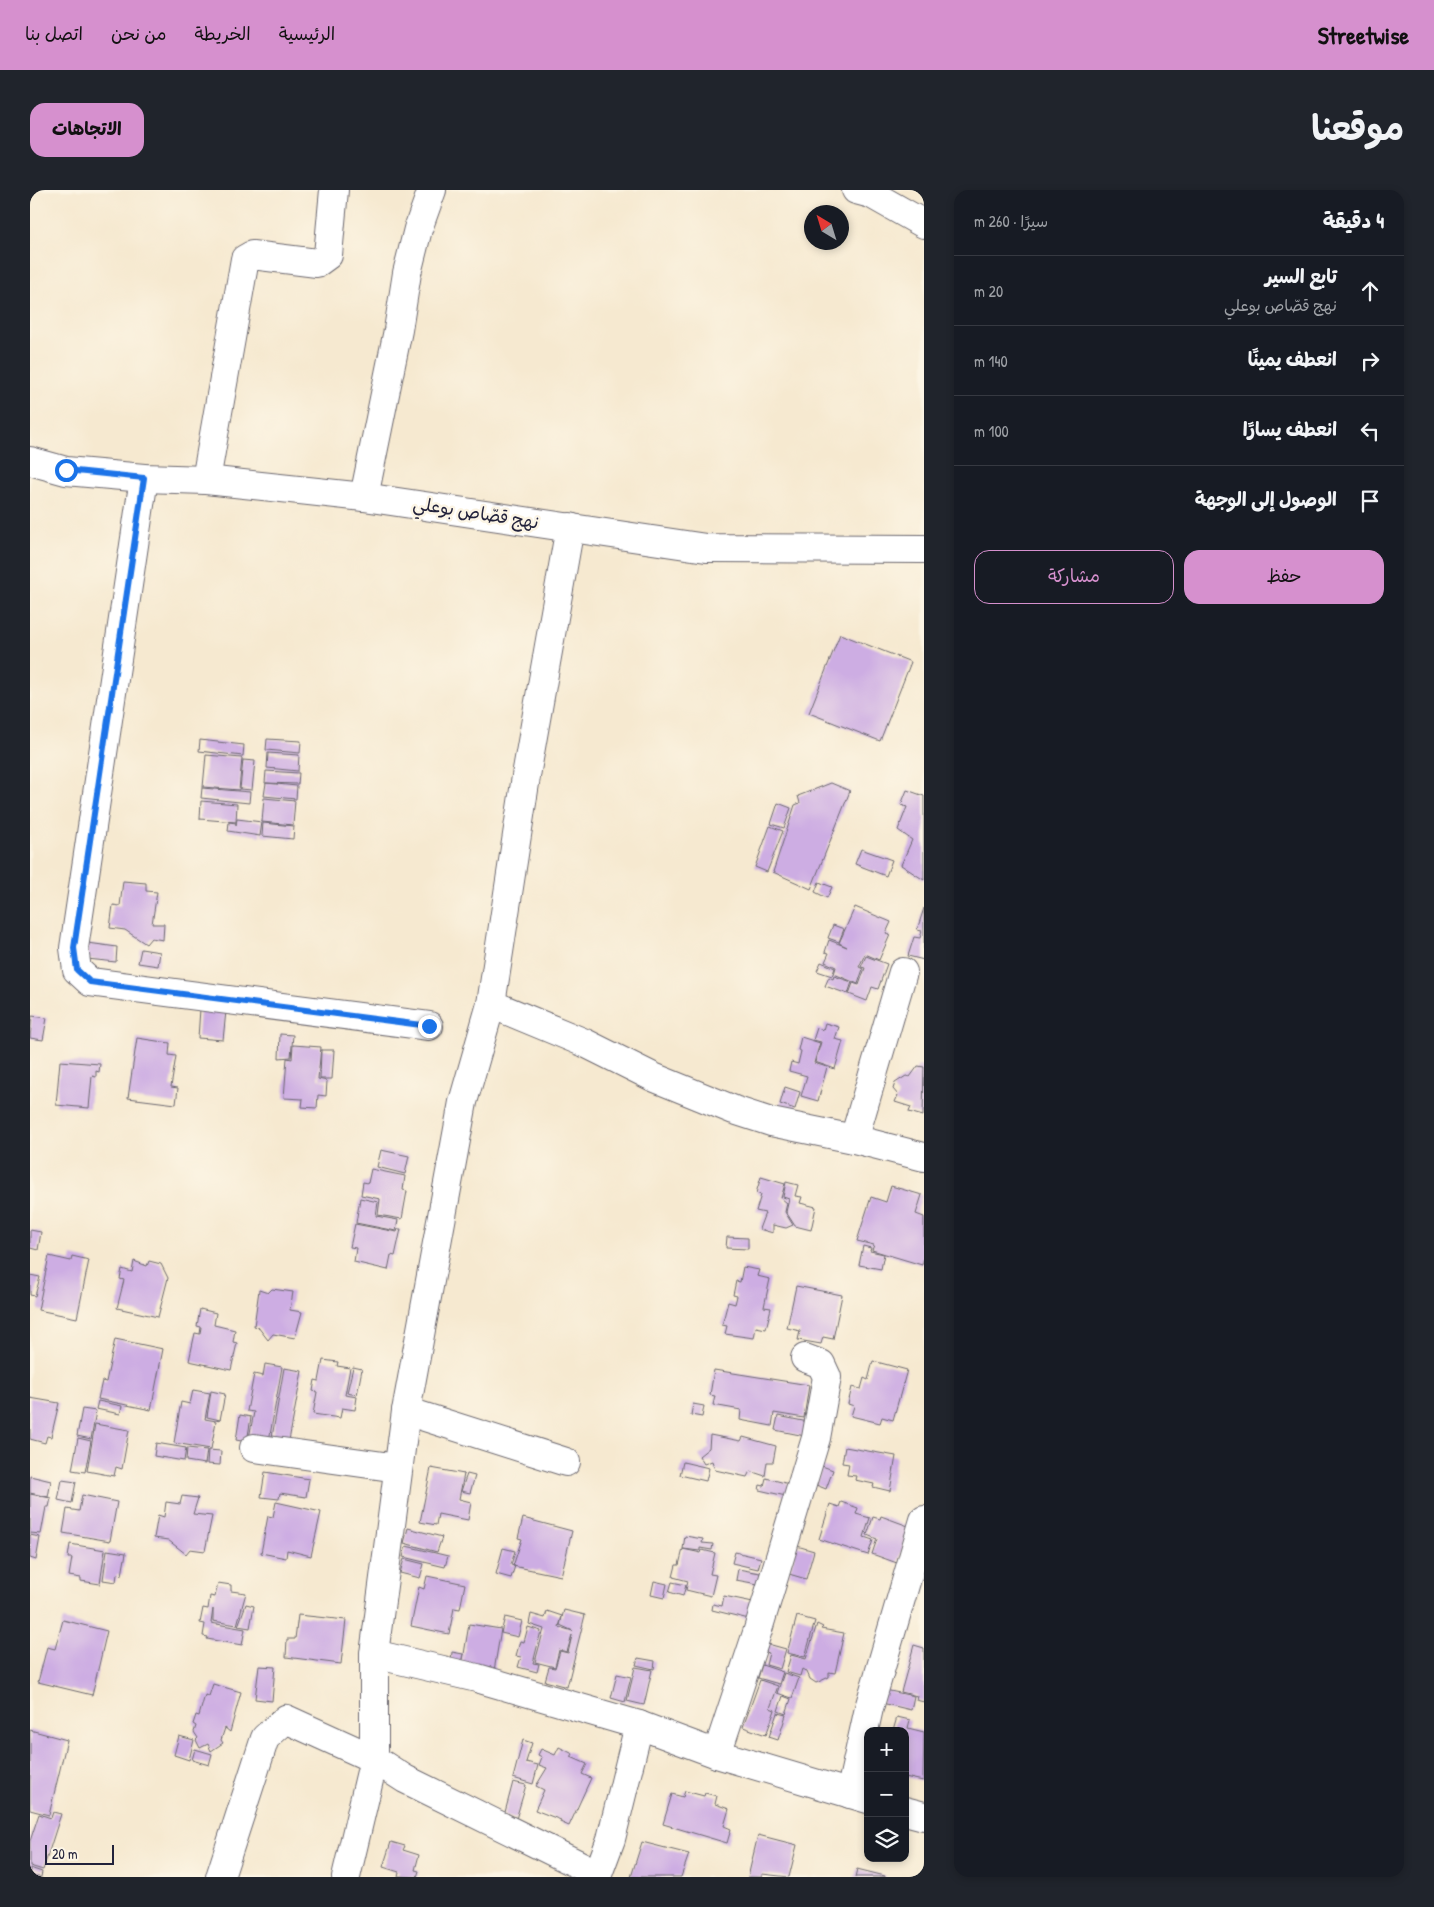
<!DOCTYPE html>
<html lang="ar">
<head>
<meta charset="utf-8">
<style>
	body { margin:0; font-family:"Patrick Hand","Playpen Sans Arabic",sans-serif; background:#20242c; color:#f1f3f6; direction:rtl }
	.controls { position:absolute; right:15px; bottom:15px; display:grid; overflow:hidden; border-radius:10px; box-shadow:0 2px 8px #0003 }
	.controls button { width:45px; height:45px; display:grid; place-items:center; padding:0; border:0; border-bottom:1px solid #363941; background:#171b24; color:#f1f3f6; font:25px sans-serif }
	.compass { position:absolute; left:774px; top:15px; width:45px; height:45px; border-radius:50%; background:#171b24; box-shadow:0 2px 8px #0003; rotate:322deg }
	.scale { position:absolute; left:15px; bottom:12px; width:69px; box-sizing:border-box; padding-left:5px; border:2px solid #22223b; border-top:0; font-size:14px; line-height:18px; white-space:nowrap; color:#22223b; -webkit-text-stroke:4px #fcf5e5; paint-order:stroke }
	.stop { position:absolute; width:15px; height:15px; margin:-11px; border:4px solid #1a73e8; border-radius:50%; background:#fff }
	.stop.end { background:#1a73e8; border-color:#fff; box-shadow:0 1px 5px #0008 }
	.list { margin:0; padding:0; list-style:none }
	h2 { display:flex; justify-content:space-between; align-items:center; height:65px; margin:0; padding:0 20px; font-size:21px }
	h2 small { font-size:16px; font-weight:400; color:#9ea1a6 }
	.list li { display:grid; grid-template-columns:32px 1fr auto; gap:15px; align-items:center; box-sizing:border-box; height:70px; padding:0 20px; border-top:1px solid #363941 }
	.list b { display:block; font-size:19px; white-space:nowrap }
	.list p { margin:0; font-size:16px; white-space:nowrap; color:#9ea1a6 }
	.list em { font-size:16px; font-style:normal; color:#9ea1a6 }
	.actions { display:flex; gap:10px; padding:15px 20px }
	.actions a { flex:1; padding:11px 0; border:1px solid #d690ce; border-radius:15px; text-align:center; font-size:18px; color:#d690ce }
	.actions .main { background:#d690ce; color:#111 }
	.icon { flex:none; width:28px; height:28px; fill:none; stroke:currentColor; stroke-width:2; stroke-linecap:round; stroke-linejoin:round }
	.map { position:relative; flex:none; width:894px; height:1687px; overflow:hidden; direction:ltr; border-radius:15px }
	header { display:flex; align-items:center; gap:30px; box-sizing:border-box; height:70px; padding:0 25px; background:#d690ce; color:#111 }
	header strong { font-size:24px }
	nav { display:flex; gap:28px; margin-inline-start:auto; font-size:18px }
	.intro { display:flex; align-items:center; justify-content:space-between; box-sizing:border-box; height:120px; padding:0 30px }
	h1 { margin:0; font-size:35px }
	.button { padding:12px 22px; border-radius:15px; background:#d690ce; color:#111; font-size:18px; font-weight:700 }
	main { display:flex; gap:30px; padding:0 30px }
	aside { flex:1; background:#171b24; border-radius:15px; box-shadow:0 2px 8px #0003 }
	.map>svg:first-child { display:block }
	.building { fill:#cdade3 }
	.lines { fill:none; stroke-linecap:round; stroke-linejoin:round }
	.street-casing { stroke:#6c686f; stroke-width:30 }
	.street { stroke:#fff; stroke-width:28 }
	.route { stroke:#1a73e8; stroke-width:6 }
	.labels { text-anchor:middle; stroke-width:5; stroke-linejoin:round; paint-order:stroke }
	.street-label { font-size:18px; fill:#22223b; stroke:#fcf5e5 }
</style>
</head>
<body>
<header>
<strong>Streetwise</strong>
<nav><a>الرئيسية</a><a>الخريطة</a><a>من نحن</a><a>اتصل بنا</a></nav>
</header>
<div class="intro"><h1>موقعنا</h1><a class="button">الاتجاهات</a></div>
<main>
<aside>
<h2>4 دقيقة<small>سيرًا · 260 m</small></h2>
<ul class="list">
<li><svg class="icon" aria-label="ahead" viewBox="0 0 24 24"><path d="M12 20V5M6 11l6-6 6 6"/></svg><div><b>تابع السير</b><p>نهج قصّاص بوعلي</p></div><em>20 m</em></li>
<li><svg class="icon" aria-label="right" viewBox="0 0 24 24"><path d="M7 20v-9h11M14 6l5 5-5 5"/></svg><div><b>انعطف يمينًا</b></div><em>140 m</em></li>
<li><svg class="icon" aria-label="left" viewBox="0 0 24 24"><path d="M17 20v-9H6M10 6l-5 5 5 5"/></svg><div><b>انعطف يسارًا</b></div><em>100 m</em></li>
<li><svg class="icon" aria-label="arrive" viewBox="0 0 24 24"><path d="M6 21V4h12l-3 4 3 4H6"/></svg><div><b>الوصول إلى الوجهة</b></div></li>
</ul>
<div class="actions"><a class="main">حفظ</a><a>مشاركة</a></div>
</aside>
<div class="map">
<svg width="894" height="1687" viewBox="0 0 894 1687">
	<rect width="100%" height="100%" fill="#fcf5e5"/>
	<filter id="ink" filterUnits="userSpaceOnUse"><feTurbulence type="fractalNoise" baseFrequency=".02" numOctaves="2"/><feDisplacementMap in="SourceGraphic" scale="10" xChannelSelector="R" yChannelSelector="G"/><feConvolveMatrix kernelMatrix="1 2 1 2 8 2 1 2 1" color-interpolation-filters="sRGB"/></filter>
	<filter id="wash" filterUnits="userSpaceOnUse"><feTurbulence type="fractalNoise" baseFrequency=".0096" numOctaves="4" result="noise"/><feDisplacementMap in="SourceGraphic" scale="20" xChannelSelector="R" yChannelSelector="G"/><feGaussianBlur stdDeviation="1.12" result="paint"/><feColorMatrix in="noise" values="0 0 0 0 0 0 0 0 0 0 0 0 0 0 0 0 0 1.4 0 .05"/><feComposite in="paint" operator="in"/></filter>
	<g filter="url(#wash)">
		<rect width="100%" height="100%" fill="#f6e9d0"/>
		<g id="blocks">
			<g class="building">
				<polygon points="810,444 881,472 850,551 779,523"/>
				<polygon points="237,549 271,551 270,563 236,560"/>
				<polygon points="170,550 214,555 213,566 169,561"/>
				<polygon points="238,563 269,565 268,581 237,578"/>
				<polygon points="176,565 212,568 209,600 173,597"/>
				<polygon points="213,570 225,571 222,600 210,599"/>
				<polygon points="236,581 269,583 268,594 235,593"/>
				<polygon points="236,593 267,596 266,609 234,606"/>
				<polygon points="801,593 820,601 781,699 743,682 765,615 770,613 768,606"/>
				<polygon points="172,598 220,602 219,613 171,608"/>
				<polygon points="877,600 894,606 894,690 871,675 882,650 868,640 877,617 871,615"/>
				<polygon points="234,608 265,611 263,635 232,632"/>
				<polygon points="171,611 207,614 206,632 170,629"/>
				<polygon points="748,613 761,618 754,638 741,634"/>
				<polygon points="207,629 232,632 230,646 198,641 199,632 206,633 206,635"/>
				<polygon points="233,633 264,636 263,649 232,646"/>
				<polygon points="740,636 753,641 737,682 725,677"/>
				<polygon points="831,659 862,670 856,686 825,674"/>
				<polygon points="93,691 116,693 116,701 127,702 122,734 134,734 133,750 121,748 116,754 95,740 80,738 83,715 90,716"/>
				<polygon points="789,692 802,697 797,708 785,702"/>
				<polygon points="825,717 861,732 856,743 860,745 849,770 835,764 829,777 833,779 828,794 804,784 806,777 795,772 799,763 795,762 799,750 817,757 809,753"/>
				<polygon points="894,718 894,770 878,766 884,747 890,748 892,741 887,740"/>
				<polygon points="803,735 814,739 809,752 798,748"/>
				<polygon points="58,753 87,757 86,772 57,769"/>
				<polygon points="111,759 130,762 128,776 108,773"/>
				<polygon points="836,766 857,774 848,799 842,797 837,811 819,804 823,793 829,795 835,778 831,777"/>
				<polygon points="791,772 805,778 802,786 787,781"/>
				<polygon points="804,786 822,792 818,804 795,796 799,787 803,789"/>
				<polygon points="170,819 196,821 193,850 168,848"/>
				<polygon points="2,826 17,828 13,850 0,848"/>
				<polygon points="795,833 809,837 805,849 813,851 805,879 785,872 791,852 783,850 787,838 793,840"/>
				<polygon points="250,844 263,845 261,867 249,868"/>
				<polygon points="771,847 790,853 784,873 797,877 788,911 771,906 777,886 759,881 761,872 768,874 771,861 768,860"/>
				<polygon points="107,848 140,853 139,865 146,866 141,897 148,898 146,914 98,908"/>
				<polygon points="263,855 291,857 288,889 297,891 296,906 288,905 287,918 272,917 273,909 254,908 257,868 262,869"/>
				<polygon points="291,860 304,860 302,889 290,889"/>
				<polygon points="30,871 70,874 69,882 66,881 66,887 62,886 59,918 26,915"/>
				<polygon points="888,876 894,877 893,926 879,922 881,917 865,912 868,905 863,899 865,893 876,886 880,887"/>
				<polygon points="755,897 770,902 765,919 750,914"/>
				<polygon points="351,960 379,966 375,984 347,977"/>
				<polygon points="341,979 375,986 373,1000 377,1001 372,1029 348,1025 350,1009 331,1005 333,992 338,993"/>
				<polygon points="731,987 755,994 751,1008 757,1013 755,1022 763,1035 756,1038 743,1035 743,1043 729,1039 735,1023 726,1021 731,1005 726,1003"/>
				<polygon points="756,992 768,995 765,1006 772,1007 770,1013 786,1017 781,1040 765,1036 756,1022 759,1009 753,1007"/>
				<polygon points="861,996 892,1005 886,1024 894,1027 894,1067 892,1075 842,1060 844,1055 827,1051 841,1007 856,1012"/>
				<polygon points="330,1008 348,1012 346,1026 368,1030 366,1041 326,1033"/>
				<polygon points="325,1034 367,1042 368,1039 371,1039 365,1066 361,1065 358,1080 324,1072 326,1058 320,1057"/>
				<polygon points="0,1040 11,1042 8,1060 0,1058"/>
				<polygon points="697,1047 718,1048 718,1059 696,1058"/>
				<polygon points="833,1056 841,1058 840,1061 854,1064 851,1079 829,1075"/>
				<polygon points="19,1066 41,1071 42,1066 59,1070 47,1128 8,1120"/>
				<polygon points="104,1071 117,1076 119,1071 131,1074 138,1088 128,1127 87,1118 94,1090 90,1089 92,1079 102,1082"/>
				<polygon points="713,1077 729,1080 727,1086 740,1089 734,1117 741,1118 736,1139 726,1137 724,1148 695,1144 697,1136 692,1135 698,1112 705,1114 707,1106 703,1105 706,1091 710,1092"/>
				<polygon points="0,1085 10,1087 5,1106 0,1105"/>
				<polygon points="766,1096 812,1105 803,1149 793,1147 791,1154 768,1150 770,1141 757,1138"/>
				<polygon points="242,1099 263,1102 260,1120 272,1122 265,1148 243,1144 238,1150 228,1137 224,1136 229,1100 238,1103"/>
				<polygon points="170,1119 186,1123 184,1135 205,1140 203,1152 207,1153 201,1180 159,1171 165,1143 170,1144 171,1137 167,1136"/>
				<polygon points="85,1149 133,1159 121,1220 68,1209 72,1191 76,1192"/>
				<polygon points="293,1170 308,1172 307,1176 320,1178 315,1205 327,1207 325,1220 312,1218 310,1228 283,1224 287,1202 283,1201 285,1190 289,1191"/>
				<polygon points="843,1171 877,1180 863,1230 852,1227 850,1233 821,1226 824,1216 818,1214 822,1197 831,1199 834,1188 838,1190"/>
				<polygon points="235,1174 252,1177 239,1251 219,1248 224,1222 217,1221 224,1184 233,1186"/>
				<polygon points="323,1177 332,1179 327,1205 317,1203"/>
				<polygon points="254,1178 272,1181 258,1256 241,1253"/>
				<polygon points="684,1180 779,1195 774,1228 744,1223 742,1236 710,1230 711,1220 683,1215 685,1206 680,1205"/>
				<polygon points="163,1200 180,1203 175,1229 186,1231 181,1259 144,1253 151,1212 160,1214"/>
				<polygon points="181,1201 195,1204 190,1230 177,1227"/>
				<polygon points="0,1208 29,1213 21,1247 17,1246 15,1253 0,1249"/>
				<polygon points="68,1211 92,1216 90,1224 66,1219"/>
				<polygon points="663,1214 674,1216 672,1227 661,1225"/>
				<polygon points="52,1219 66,1221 61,1249 47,1246"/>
				<polygon points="210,1225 221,1227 217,1252 206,1250"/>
				<polygon points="748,1226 778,1232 775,1246 745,1240"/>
				<polygon points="65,1234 99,1240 92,1279 86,1277 84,1286 57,1281"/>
				<polygon points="680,1245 711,1251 713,1247 746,1256 743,1272 737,1272 735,1286 720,1281 717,1287 685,1280 682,1271 674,1274 669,1266 679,1258"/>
				<polygon points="48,1248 61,1251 55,1282 42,1280"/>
				<polygon points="126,1253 156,1258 154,1271 124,1266"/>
				<polygon points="815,1257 866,1266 860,1301 843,1297 844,1294 825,1290 826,1286 817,1285 819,1274 812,1273"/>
				<polygon points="157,1258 177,1260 175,1274 156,1271"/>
				<polygon points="178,1260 191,1261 190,1275 177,1274"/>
				<polygon points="653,1272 679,1278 676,1291 650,1285"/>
				<polygon points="792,1276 803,1280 796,1299 786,1295"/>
				<polygon points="401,1278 434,1284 429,1309 441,1312 438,1330 408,1324 406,1335 390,1332"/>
				<polygon points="235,1282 279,1289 276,1307 250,1303 249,1309 231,1307"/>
				<polygon points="437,1284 445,1286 440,1303 431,1301"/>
				<polygon points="0,1286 21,1291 18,1307 0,1303"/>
				<polygon points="736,1288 759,1294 756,1306 729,1300 730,1295 734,1296"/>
				<polygon points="32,1290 46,1292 42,1313 28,1310"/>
				<polygon points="0,1304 21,1308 19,1317 16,1317 11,1344 0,1343"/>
				<polygon points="52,1305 87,1312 80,1351 33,1343 37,1319 49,1321"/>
				<polygon points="152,1306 168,1308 163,1324 182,1326 175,1361 160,1359 156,1364 138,1350 124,1348 128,1325 134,1327 136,1312 150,1314"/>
				<polygon points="246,1312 291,1322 281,1366 257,1360 256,1368 231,1363 238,1326 243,1327"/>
				<polygon points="811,1312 828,1318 826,1324 840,1328 834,1347 843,1350 838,1365 789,1349 800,1314 809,1317"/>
				<polygon points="851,1326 881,1337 867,1373 842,1364 847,1349 837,1345 843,1327 850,1329"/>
				<polygon points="493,1328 542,1341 531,1386 483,1376 492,1349 488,1348"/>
				<polygon points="378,1338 412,1347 407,1362 374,1353"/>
				<polygon points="0,1345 10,1347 6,1370 0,1368"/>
				<polygon points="655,1346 673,1349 672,1353 683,1354 682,1360 670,1358 670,1361 653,1359"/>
				<polygon points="40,1354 75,1360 70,1394 51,1391 51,1388 39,1386 42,1368 38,1368"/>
				<polygon points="376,1356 418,1366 415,1377 373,1367"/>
				<polygon points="767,1356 784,1361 776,1389 759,1384"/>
				<polygon points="473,1358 485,1361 481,1375 485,1376 481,1388 466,1384"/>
				<polygon points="653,1359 671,1363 672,1360 685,1363 680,1384 686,1385 681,1406 656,1400 658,1391 643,1387 646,1375 649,1375"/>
				<polygon points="77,1360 96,1363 92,1385 87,1384 86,1392 73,1390"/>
				<polygon points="705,1362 731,1368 728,1379 702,1373"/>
				<polygon points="374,1369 394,1374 390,1388 370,1383"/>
				<polygon points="708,1379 730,1383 728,1394 706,1390"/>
				<polygon points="397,1386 435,1394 430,1419 424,1418 419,1444 381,1436 389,1397 394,1399"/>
				<polygon points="624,1391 637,1394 634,1408 621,1405"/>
				<polygon points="642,1392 656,1395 653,1406 639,1402"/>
				<polygon points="188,1393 201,1395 201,1401 216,1403 207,1435 183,1431 183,1419 181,1433 215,1439 212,1455 177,1449 178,1447 173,1446 175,1434 170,1433 173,1418 178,1419 180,1406 185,1407"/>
				<polygon points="694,1406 723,1412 719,1429 682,1420 683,1414 692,1416"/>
				<polygon points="216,1414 224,1416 220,1438 208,1436"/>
				<polygon points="534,1420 555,1425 537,1497 515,1491 519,1477 525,1478 530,1461 538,1463 542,1445 537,1462 529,1460 525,1477 505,1472 514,1439 499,1434 501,1424 515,1428 517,1421 532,1426 529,1437 543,1441 530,1435"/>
				<polygon points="268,1425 316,1430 311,1474 256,1467 257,1449 265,1449"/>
				<polygon points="767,1426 785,1431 775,1467 757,1463"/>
				<polygon points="475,1427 492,1431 488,1447 471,1443"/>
				<polygon points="33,1430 77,1441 62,1505 8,1492 17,1457 25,1459"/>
				<polygon points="439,1434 471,1439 464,1481 432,1476"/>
				<polygon points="787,1434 793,1437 791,1439 814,1443 805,1483 799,1482 799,1487 786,1493 780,1489 777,1482 772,1479 770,1486 756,1482 761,1465 776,1469"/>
				<polygon points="498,1437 511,1441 503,1473 509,1474 507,1482 488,1477 491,1467 486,1466 490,1451 494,1452"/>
				<polygon points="738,1454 756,1459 750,1479 736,1475 739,1463 736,1462"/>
				<polygon points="884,1455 894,1458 894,1512 886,1510 887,1506 871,1502"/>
				<polygon points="422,1462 433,1464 431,1472 421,1471"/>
				<polygon points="608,1468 625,1471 624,1479 606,1475"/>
				<polygon points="732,1475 753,1482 749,1494 728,1488"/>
				<polygon points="229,1476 245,1477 242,1511 225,1509"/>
				<polygon points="605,1477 622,1480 614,1515 597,1511"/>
				<polygon points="754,1483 769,1488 762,1508 747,1503"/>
				<polygon points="587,1484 601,1487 595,1512 581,1508"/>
				<polygon points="730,1490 748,1496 740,1518 745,1520 736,1545 713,1537"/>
				<polygon points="183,1494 211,1502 200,1542 195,1538 191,1550 193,1553 181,1561 178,1554 170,1558 166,1550 168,1548 164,1542 166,1536 163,1534 166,1525 169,1526 175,1505 179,1506"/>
				<polygon points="855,1500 884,1506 881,1520 852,1513"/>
				<polygon points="753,1506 761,1509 756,1524 748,1521"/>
				<polygon points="747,1523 756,1525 748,1550 739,1547"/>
				<polygon points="867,1527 880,1530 878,1538 894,1542 893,1591 875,1587 875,1541 863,1541"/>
				<polygon points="0,1540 37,1550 19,1625 0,1620"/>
				<polygon points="149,1546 164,1550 159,1570 144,1565"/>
				<polygon points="493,1550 502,1553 496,1572 508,1575 503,1594 483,1588"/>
				<polygon points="529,1557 543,1564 541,1567 557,1574 552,1584 561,1588 539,1636 530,1632 531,1630 505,1620 514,1600 506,1596 517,1578 509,1575 512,1567 508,1565 511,1559 525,1565"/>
				<polygon points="165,1559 182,1564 179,1575 162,1570"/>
				<polygon points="483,1592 496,1595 486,1629 474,1626"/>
				<polygon points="655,1601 674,1606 675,1603 687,1606 685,1614 699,1619 694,1636 701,1639 697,1653 633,1634 642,1604 653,1607"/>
				<polygon points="23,1622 31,1624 13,1680 0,1676 0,1651 9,1624 21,1628"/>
				<polygon points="728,1645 767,1655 759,1687 732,1684 732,1687 718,1687"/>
				<polygon points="361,1652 375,1656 373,1660 389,1665 385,1680 389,1681 387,1687 368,1686 369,1682 353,1677"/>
				<polygon points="612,1652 659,1664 651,1687 601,1687"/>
				<polygon points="0,1678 12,1682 11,1687 0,1687"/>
				<polygon points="827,1679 855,1686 855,1687 825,1687"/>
			</g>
		</g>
	</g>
	<g filter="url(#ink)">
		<use href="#blocks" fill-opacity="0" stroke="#6c686f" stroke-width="1"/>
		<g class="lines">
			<g class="street-casing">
				<g id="street">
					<polyline points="826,0 841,4 894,34"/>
					<polyline points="0,271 36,281 114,288 176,290 334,307 676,358 894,359"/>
					<polyline points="114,288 44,758 47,780 60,792 399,836"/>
					<polyline points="176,290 215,69 222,65 287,73 298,65 304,0"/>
					<polyline points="334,307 368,140 377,83 388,39 402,0"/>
					<polyline points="461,814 555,853 623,887 704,920 741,932 824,949 894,967"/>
					<polyline points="824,949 873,782"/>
					<polyline points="376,1221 536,1272"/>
					<polyline points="224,1258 368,1278"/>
					<polyline points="344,1464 447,1488 609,1535"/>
					<polyline points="687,1564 727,1443 786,1248 797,1187 791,1174 775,1168"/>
					<polyline points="820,1604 839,1518 894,1330"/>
					<polyline points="875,1621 894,1626"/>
					<polyline points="190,1687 235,1548 256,1529 344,1569 375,1589 568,1684 581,1649 609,1535 687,1564 838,1609"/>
					<polyline points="316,1687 344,1569 344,1464 376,1221 433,912 461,814 497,580 540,337"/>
				</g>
			</g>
			<use href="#street" class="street"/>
		</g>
	</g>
	<g class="lines" filter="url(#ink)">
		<polyline class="route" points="36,280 114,288 44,758 47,780 60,792 399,836"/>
	</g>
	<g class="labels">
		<g class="street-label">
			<text transform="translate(446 323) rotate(9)" y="6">نهج قصّاص بوعلي</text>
		</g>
	</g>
</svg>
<div class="controls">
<button>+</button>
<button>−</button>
<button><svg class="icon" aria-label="layers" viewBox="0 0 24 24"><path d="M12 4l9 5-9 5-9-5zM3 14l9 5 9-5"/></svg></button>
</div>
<svg class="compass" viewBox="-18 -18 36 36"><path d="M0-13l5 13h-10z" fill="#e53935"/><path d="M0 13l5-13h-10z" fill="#9ea1a6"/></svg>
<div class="scale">20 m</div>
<div class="stop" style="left:36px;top:280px"></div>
<div class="stop end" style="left:399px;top:836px"></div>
</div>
</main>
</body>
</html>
